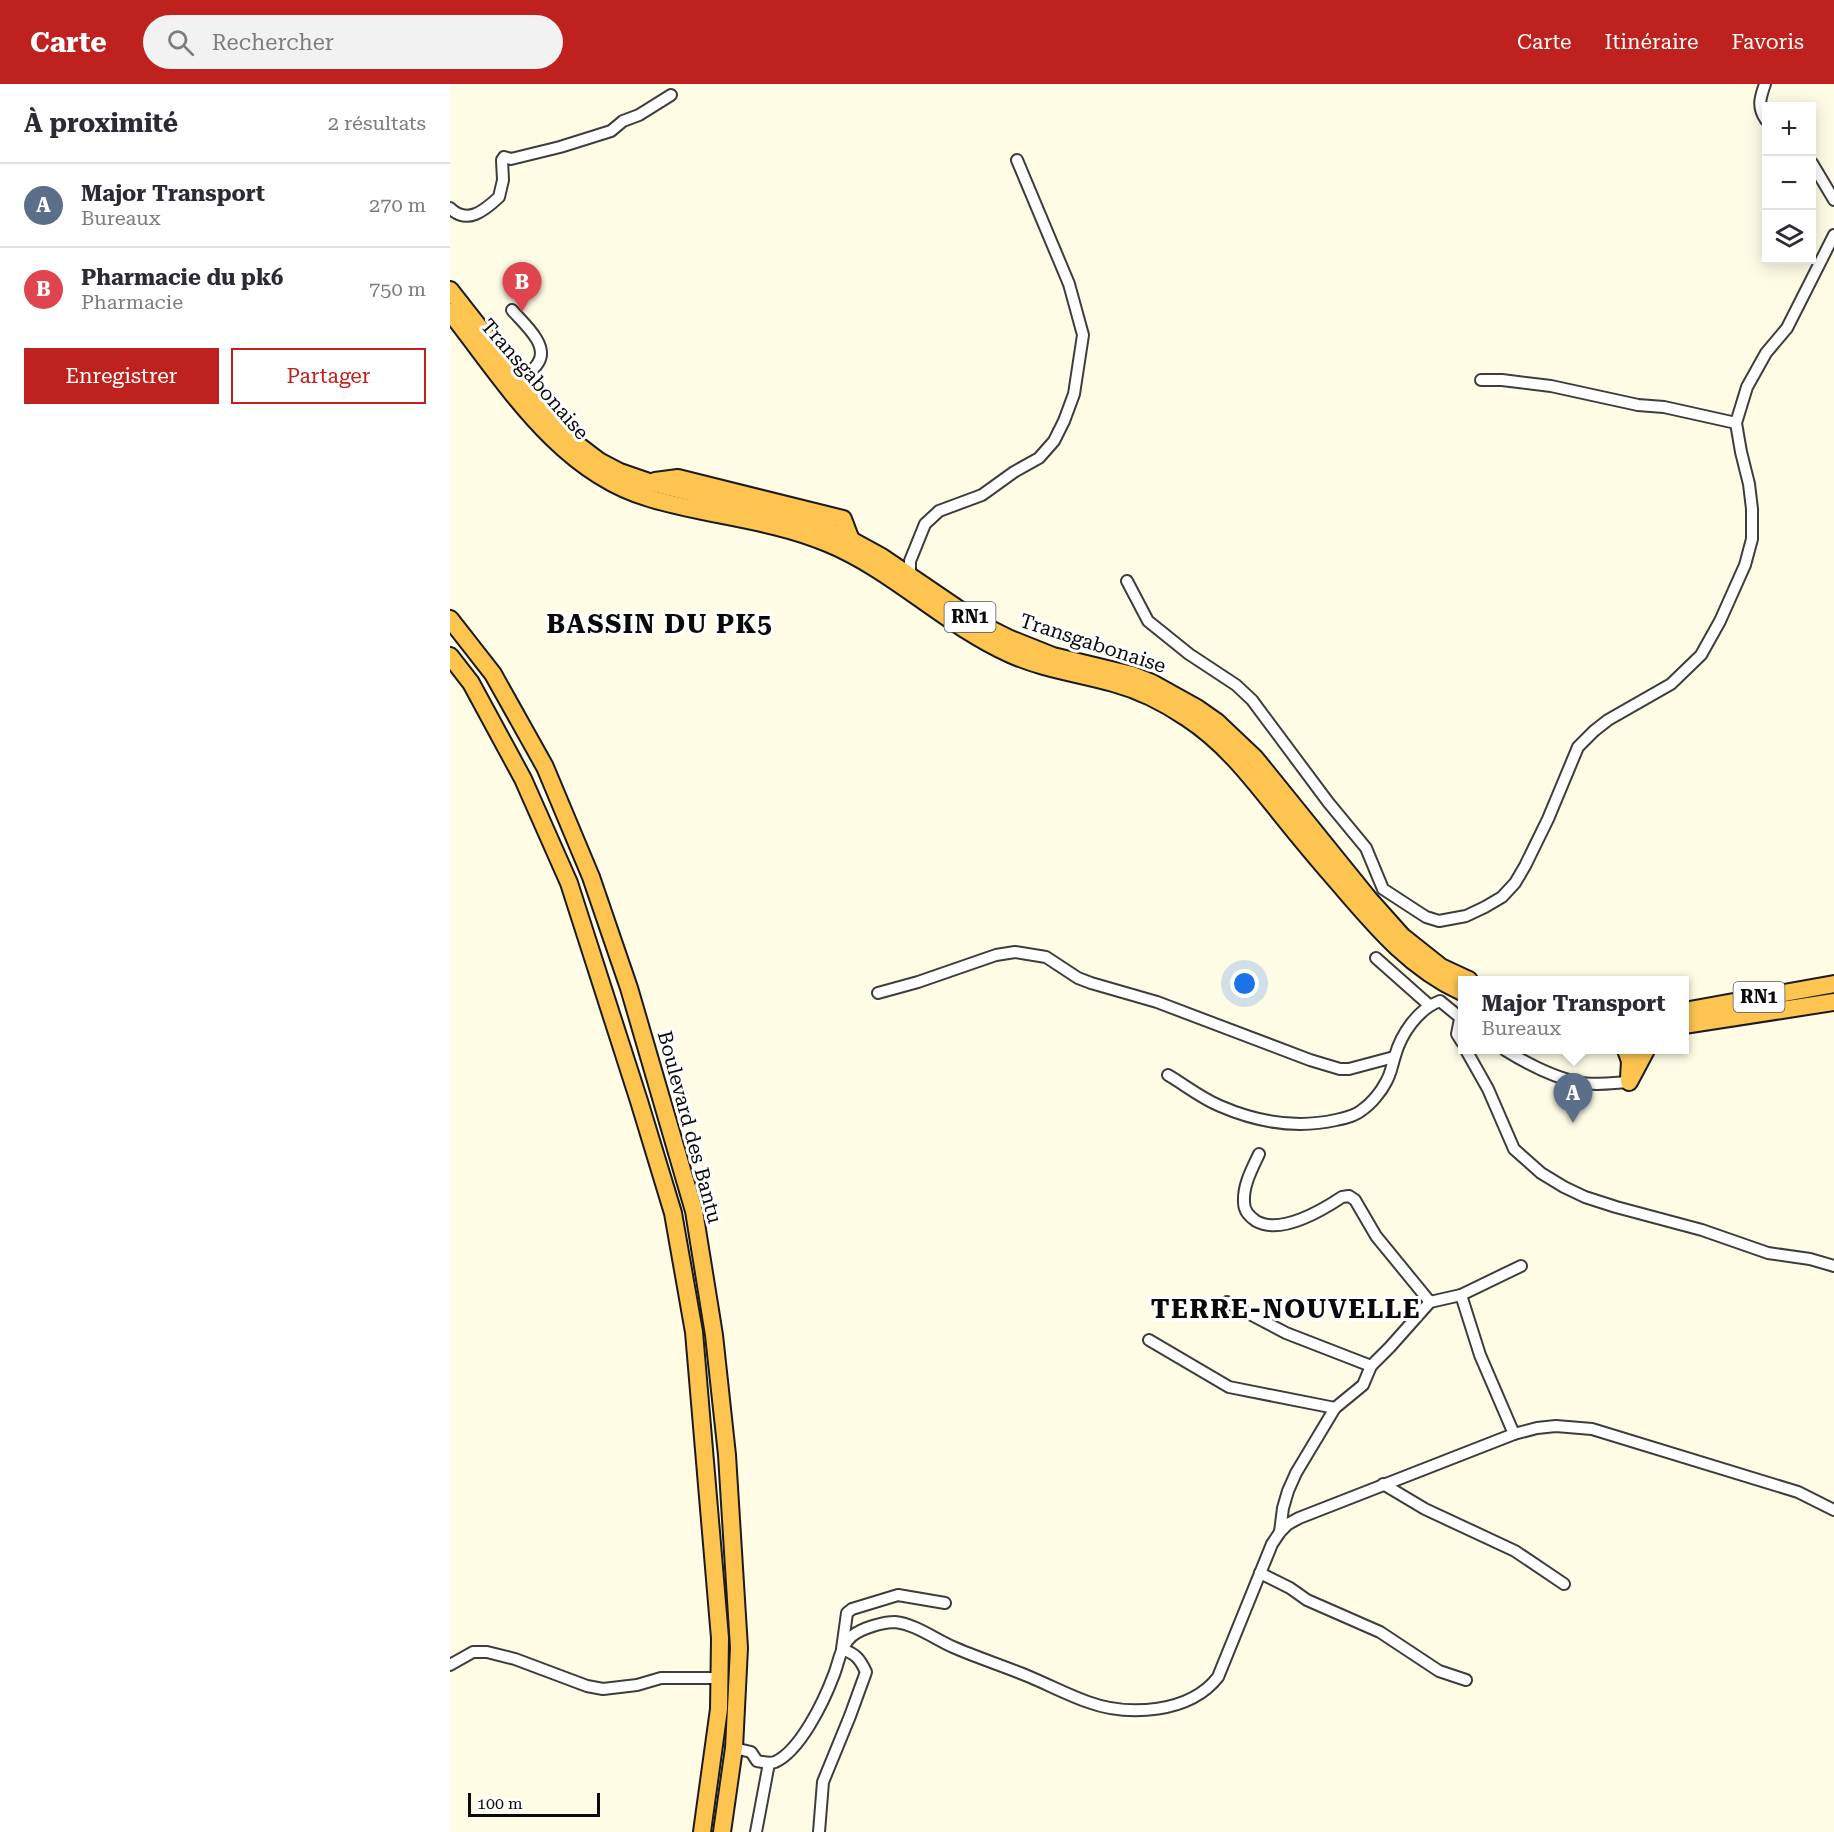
<!DOCTYPE html>
<html lang="fr">
<head>
<meta charset="utf-8">
<style>
	body { margin:0; font-family:"Roboto Serif",serif; background:#f2f2f3; color:#2b2b33 }
	.controls { position:absolute; right:18px; top:18px; display:grid; overflow:hidden; border-radius:0px; box-shadow:0 3px 15px #0003 }
	.controls button { width:54px; height:54px; display:grid; place-items:center; padding:0; border:0; border-bottom:2px solid #e1e1e2; background:#fff; color:#2b2b33; font:30px sans-serif }
	.scale { position:absolute; left:18px; bottom:15px; width:132px; box-sizing:border-box; padding-left:6px; border:3px solid #0a0a0a; border-top:0; font-size:16px; line-height:21px; white-space:nowrap; color:#0a0a0a; -webkit-text-stroke:4px #fff; paint-order:stroke }
	.you { position:absolute; left:795px; top:900px; width:21px; height:21px; margin:-15px; border:4px solid #fff; border-radius:50%; background:#1a73e8; box-shadow:0 0 0 9px #1a73e833 }
	.badge { display:grid; place-items:center; width:39px; height:39px; border-radius:50%; background:#be211e; color:#fff; font-size:20px; font-weight:700 }
	.pin { position:absolute; translate:-50% -50px; filter:drop-shadow(0 2px 3px #0008) }
	.pin::after { content:''; position:absolute; top:32px; width:21px; height:18px; background:inherit; clip-path:polygon(0 0,100% 0,50% 100%) }
	.popup { position:absolute; left:1008px; top:892px; width:231px; height:78px; box-sizing:border-box; display:grid; place-content:center; border-radius:0px; background:#fff; filter:drop-shadow(0 2px 4px #0005); font-size:20px; white-space:nowrap; color:#7c7c81 }
	.popup b { font-size:22px; color:#2b2b33 }
	.popup::after { content:''; position:absolute; left:50%; top:100%; margin-left:-12px; border:12px solid transparent; border-top-color:#fff }
	.list { margin:0; padding:0; list-style:none }
	h2 { display:flex; justify-content:space-between; align-items:center; height:78px; margin:0; padding:0 24px; font-size:26px }
	h2 small { font-size:20px; font-weight:400; color:#7c7c81 }
	.list li { display:grid; grid-template-columns:39px 1fr auto; gap:18px; align-items:center; box-sizing:border-box; height:84px; padding:0 24px; border-top:2px solid #e1e1e2 }
	.list b { display:block; font-size:22px; white-space:nowrap }
	.list p { margin:0; font-size:20px; white-space:nowrap; color:#7c7c81 }
	.list em { font-size:20px; font-style:normal; color:#7c7c81 }
	.actions { display:flex; gap:12px; padding:18px 24px }
	.actions a { flex:1; padding:14px 0; border:2px solid #be211e; border-radius:0px; text-align:center; font-size:21px; color:#be211e }
	.actions .main { background:#be211e; color:#fff }
	.icon { flex:none; width:33px; height:33px; fill:none; stroke:currentColor; stroke-width:2; stroke-linecap:round; stroke-linejoin:round }
	.map { position:relative; flex:none; width:1384px; height:1748px; overflow:hidden }
	header { display:flex; align-items:center; gap:36px; box-sizing:border-box; height:84px; padding:0 30px; background:#be211e; color:#fff }
	header strong { font-size:28px }
	nav { display:flex; gap:33px; margin-inline-start:auto; font-size:21px }
	.search { width:420px; height:54px; background:#f2f2f3; display:flex; align-items:center; gap:15px; box-sizing:border-box; padding:0 21px; border-radius:33px; color:#7c7c81; font-size:22px }
	main { display:flex }
	aside { flex:1; background:#fff }
	.map>svg:first-child { display:block }
	.green { fill:#caeab0 }
	.lines { fill:none; stroke-linecap:round; stroke-linejoin:round }
	.minor-casing { stroke:#3d3d3d; stroke-width:14 }
	.trunk-casing { stroke:#1b1b1b; stroke-width:20 }
	.minor { stroke:#fff; stroke-width:10 }
	.trunk { stroke:#fdc450; stroke-width:16 }
	.labels { text-anchor:middle; stroke-width:6; stroke-linejoin:round; paint-order:stroke }
	.shield { fill:#fff; stroke:#545454; stroke-width:1.5 }
	.shield-label { font-size:18px; font-weight:bold; fill:#0a0a0a }
	.street-label { font-size:20px; fill:#0a0a0a; stroke:#fff }
	.district-label { font-size:26px; font-weight:bold; letter-spacing:1.5px; fill:#0a0a0a; stroke:#fff }
</style>
</head>
<body>
<header>
<strong>Carte</strong>
<div class="search"><svg class="icon" aria-label="search" viewBox="0 0 24 24"><circle cx="10" cy="10" r="6"/><path d="M15 15l6 6"/></svg>Rechercher</div>
<nav><a>Carte</a><a>Itinéraire</a><a>Favoris</a></nav>
</header>
<main>
<aside>
<h2>À proximité<small>2 résultats</small></h2>
<ul class="list">
<li><span class="badge" style="background:#5c6f8a">A</span><div><b>Major Transport</b><p>Bureaux</p></div><em>270 m</em></li>
<li><span class="badge" style="background:#e0444e">B</span><div><b>Pharmacie du pk6</b><p>Pharmacie</p></div><em>750 m</em></li>
</ul>
<div class="actions"><a class="main">Enregistrer</a><a>Partager</a></div>
</aside>
<div class="map">
<svg width="1384" height="1748" viewBox="0 0 1384 1748">
	<rect width="100%" height="100%" fill="#fffce6"/>
	<polygon class="green" points="1103,892 1206,895 1206,896 1104,896"/>
	<g class="lines">
		<g class="minor-casing">
			<g id="minor">
				<path d="M1315,0C1310,14 1307,23 1316,36"/>
				<polyline points="1362,79 1384,116"/>
				<path d="M0,124C17,141 34,127 49,113L53,96L52,76L54,73L61,75L110,63L161,47L173,37L189,31L221,11"/>
				<path d="M62,226C73,239 100,261 88,279C84,286 76,291 70,297"/>
				<polyline points="1031,296 1052,296 1101,302 1188,321 1214,323 1286,339"/>
				<polyline points="460,491 460,477 475,440 489,427 532,411 564,388 589,374 604,357 614,337 624,310 633,251 619,200 567,76"/>
				<polyline points="677,497 698,537 739,570 786,601 802,616 878,718 916,764 933,805 976,833 989,837 1016,832 1035,823 1052,813 1065,799 1075,782 1098,735 1128,663 1144,647 1158,636 1221,600 1251,571 1270,537 1295,481 1302,455 1302,425 1299,400 1291,368 1286,339 1297,303 1316,269 1337,244 1384,151"/>
				<polyline points="926,874 979,921"/>
				<polyline points="428,909 468,898 546,871 565,868 596,873 628,894 641,899 707,918 860,976 890,985 899,985 944,973"/>
				<polyline points="1010,935 1007,950 1012,958"/>
				<polyline points="1016,966 1038,1005 1064,1065 1091,1089 1114,1103 1135,1113 1166,1123 1252,1146 1318,1169 1360,1175 1384,1182"/>
				<path d="M1055,966C1076,979 1102,993 1127,998C1144,1002 1162,999 1179,998"/>
				<path d="M718,991C735,1001 751,1014 770,1022C807,1038 846,1045 886,1036C895,1034 905,1032 912,1026C921,1020 931,1008 936,998C941,990 942,981 945,972C951,950 968,925 990,917L1012,935"/>
				<path d="M809,1070C802,1085 793,1101 794,1118C794,1127 799,1132 806,1137C830,1151 871,1127 892,1113L899,1112L905,1116L926,1152L980,1218L940,1263L921,1282L913,1301L885,1324L846,1389L838,1407L833,1424L830,1448"/>
				<polyline points="1011,1211 1030,1271 1064,1350"/>
				<polyline points="777,1218 836,1249 921,1282"/>
				<polyline points="980,1218 1011,1211 1071,1182"/>
				<polyline points="699,1256 779,1303 885,1324"/>
				<polyline points="933,1400 975,1425 1065,1467 1114,1500"/>
				<polyline points="810,1489 840,1504 857,1516 930,1548 989,1587 1016,1596"/>
				<polyline points="0,1581 23,1568 37,1568 65,1575 137,1602 153,1605 187,1601 211,1594 270,1594"/>
				<path d="M284,1664L301,1668L307,1677C313,1678 320,1680 325,1678C350,1667 374,1617 383,1593C389,1579 390,1562 402,1552C412,1544 433,1538 445,1538C465,1540 485,1555 503,1563C528,1574 554,1582 580,1593C599,1601 618,1611 638,1618C679,1633 740,1629 768,1593L822,1460L830,1448L838,1440L849,1434L1064,1350L1087,1344L1106,1342L1142,1345L1348,1408L1384,1426"/>
				<polyline points="306,1748 319,1679"/>
				<path d="M369,1748L373,1698L400,1632L416,1588C410,1575 406,1570 392,1565L397,1529L402,1525L448,1511L495,1519"/>
			</g>
		</g>
		<g class="trunk-casing">
			<g id="trunk">
				<polyline points="0,206 98,331 124,358 149,377 170,388 199,398 347,435 373,444 401,456 432,473 532,541 558,554 603,572 682,591 702,599 747,624 767,638 805,674 919,815 952,852 991,883 1019,896"/>
				<path d="M0,228C55,298 109,388 199,414C258,432 320,435 377,459C443,486 495,541 560,570C593,585 628,589 663,599C689,606 715,619 737,634C775,659 801,693 829,728C849,753 869,777 890,801C926,843 960,884 1012,908"/>
				<polyline points="205,397 228,394 393,435 401,456"/>
				<polyline points="0,535 43,590 95,683 141,793 179,904 244,1127 264,1251 277,1371 289,1564 284,1664 272,1748"/>
				<polyline points="0,572 21,599 73,695 119,799 189,1017 223,1129 244,1248 270,1554 269,1625 252,1748"/>
				<polyline points="1234,927 1384,900"/>
				<polyline points="1234,941 1384,918"/>
				<polyline points="1176,966 1180,977 1179,994"/>
				<polyline points="1179,998 1196,966"/>
			</g>
		</g>
		<use href="#minor" class="minor"/>
		<use href="#trunk" class="trunk"/>
	</g>
	<g class="labels">
		<g class="shield">
			<rect x="494.5" y="518" width="51" height="30" rx="4.5"/>
			<rect x="1283.5" y="898" width="51" height="30" rx="4.5"/>
		</g>
		<g class="shield-label">
			<text x="520" y="539">RN1</text>
			<text x="1309" y="919">RN1</text>
		</g>
		<g class="street-label">
			<text transform="translate(85 295) rotate(49)" y="7">Transgabonaise</text>
			<text transform="translate(643 559) rotate(18)" y="7">Transgabonaise</text>
			<text transform="translate(240 1043) rotate(75)" y="7">Boulevard des Bantu</text>
		</g>
		<g class="district-label">
			<text x="210" y="549">BASSIN DU PK5</text>
			<text x="836" y="1234">TERRE-NOUVELLE</text>
		</g>
	</g>
</svg>
<div class="controls">
<button>+</button>
<button>−</button>
<button><svg class="icon" aria-label="layers" viewBox="0 0 24 24"><path d="M12 4l9 5-9 5-9-5zM3 14l9 5 9-5"/></svg></button>
</div>
<div class="scale">100 m</div>
<div class="you"></div>
<div class="pin badge" style="left:1123px;top:1039px;background:#5c6f8a">A</div>
<div class="popup"><b>Major Transport</b>Bureaux</div>
<div class="pin badge" style="left:72px;top:228px;background:#e0444e">B</div>
</div>
</main>
</body>
</html>
